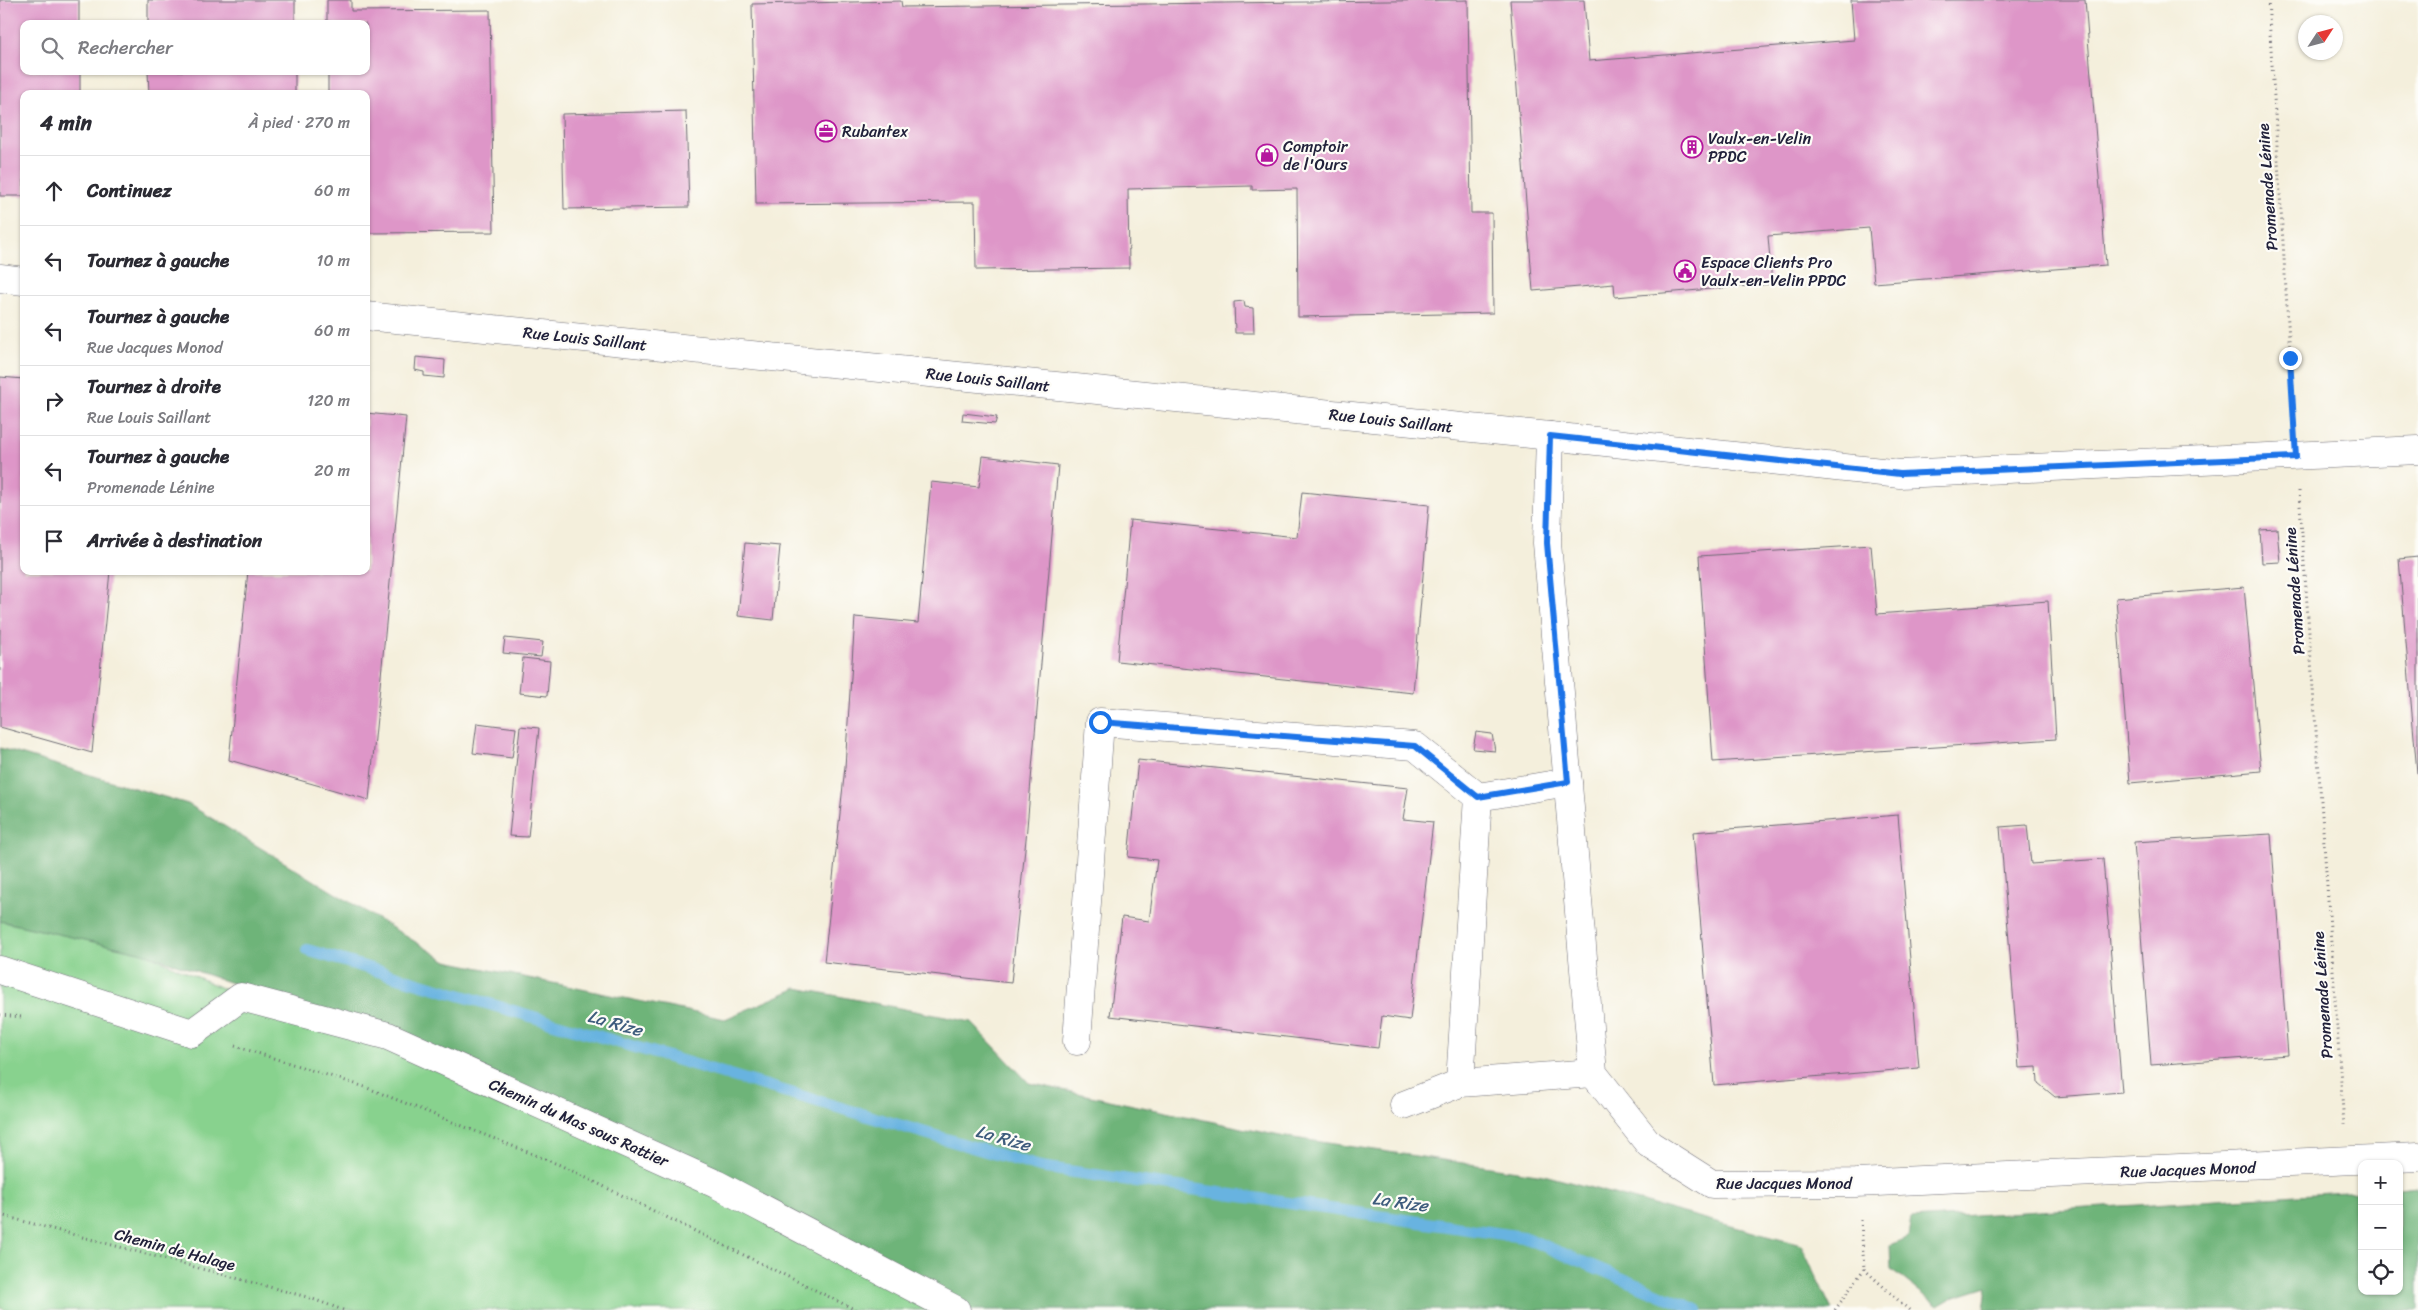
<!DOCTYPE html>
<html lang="fr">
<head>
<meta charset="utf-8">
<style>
	body { margin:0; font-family:Sriracha,sans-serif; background:#f7f7f7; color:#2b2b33 }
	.controls { position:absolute; right:15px; bottom:15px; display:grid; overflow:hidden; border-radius:10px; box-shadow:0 1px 4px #0004 }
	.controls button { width:45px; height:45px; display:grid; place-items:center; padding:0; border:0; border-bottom:1px solid #e1e1e2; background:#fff; color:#2b2b33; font:25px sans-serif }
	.compass { position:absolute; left:2298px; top:15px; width:45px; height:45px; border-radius:50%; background:#fff; box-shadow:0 1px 4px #0004; rotate:54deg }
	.stop { position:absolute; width:15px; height:15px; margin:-11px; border:4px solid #1a73e8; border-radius:50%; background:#fff }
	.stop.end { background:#1a73e8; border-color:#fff; box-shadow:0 1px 5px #0008 }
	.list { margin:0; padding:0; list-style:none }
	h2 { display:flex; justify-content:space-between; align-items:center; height:65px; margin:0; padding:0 20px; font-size:21px }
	h2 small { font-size:16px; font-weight:400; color:#7c7c81 }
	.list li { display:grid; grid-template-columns:32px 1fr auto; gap:15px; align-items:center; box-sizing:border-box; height:70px; padding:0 20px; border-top:1px solid #e1e1e2 }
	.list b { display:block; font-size:19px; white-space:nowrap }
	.list p { margin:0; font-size:16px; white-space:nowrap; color:#7c7c81 }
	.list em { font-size:16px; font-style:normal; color:#7c7c81 }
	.icon { flex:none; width:28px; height:28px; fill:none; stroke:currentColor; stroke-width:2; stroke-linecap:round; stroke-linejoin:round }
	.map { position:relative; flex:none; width:2418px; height:1310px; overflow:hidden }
	.search { position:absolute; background:#fff; box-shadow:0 1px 4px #0004; left:20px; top:20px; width:350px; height:55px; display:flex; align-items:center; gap:12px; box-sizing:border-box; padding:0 18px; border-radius:10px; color:#7c7c81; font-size:19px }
	.panel { position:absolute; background:#fff; box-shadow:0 1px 4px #0004; left:20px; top:90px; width:350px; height:485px; border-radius:10px }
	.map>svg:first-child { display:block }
	.green { fill:#88d28e; stroke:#557a64 }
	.forest { fill:#6eb479; stroke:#486b5a }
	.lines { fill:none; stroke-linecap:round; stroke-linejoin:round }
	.stream { stroke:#67b3e0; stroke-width:12 }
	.building { fill:#de96c8 }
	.minor-casing { stroke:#6c6a73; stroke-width:29 }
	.path { stroke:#6c6a73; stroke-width:3; stroke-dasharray:1 4; stroke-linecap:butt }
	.minor { stroke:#fff; stroke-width:28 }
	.route { stroke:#1a73e8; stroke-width:6 }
	.labels { text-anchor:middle; stroke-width:4.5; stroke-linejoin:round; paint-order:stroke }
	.poi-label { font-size:16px; fill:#22223b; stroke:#fdfcf7; text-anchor:start }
	.street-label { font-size:16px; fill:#22223b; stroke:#fdfcf7 }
	.water-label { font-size:18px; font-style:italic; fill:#3e5c7d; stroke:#fdfcf7 }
</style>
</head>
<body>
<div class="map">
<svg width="2418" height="1310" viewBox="0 0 2418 1310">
	<rect width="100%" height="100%" fill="#fdfcf7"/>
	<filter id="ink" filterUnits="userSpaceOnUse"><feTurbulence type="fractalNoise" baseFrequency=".02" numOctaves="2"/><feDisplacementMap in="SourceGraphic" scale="10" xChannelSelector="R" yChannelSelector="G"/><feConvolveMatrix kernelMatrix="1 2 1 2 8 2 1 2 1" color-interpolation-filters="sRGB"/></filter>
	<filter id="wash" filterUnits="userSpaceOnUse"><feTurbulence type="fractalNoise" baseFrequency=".0096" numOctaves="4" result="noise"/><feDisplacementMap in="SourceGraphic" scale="20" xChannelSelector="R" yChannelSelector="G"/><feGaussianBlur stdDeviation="1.12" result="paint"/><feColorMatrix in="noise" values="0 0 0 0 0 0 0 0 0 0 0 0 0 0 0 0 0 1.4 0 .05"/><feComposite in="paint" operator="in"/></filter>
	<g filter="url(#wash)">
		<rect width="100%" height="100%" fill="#f4efdc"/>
		<polygon class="green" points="0,921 143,952 241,997 388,1036 956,1310 6,1310 0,1308"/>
		<g class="forest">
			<polygon points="0,748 188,804 447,961 725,1019 797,988 971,1022 1029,1083 1280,1136 1544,1175 1801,1245 1832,1310 956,1310 388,1036 143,953 0,921"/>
			<polygon points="2418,1187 2418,1310 1984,1310 1987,1286 1955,1296 1938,1306 1891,1269 1890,1245 1908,1237 1911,1219 2362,1191 2362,1291 2399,1291 2399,1189"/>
		</g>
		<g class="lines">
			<polyline class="stream" points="307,950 1040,1167 1523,1237 1697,1310"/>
		</g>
		<g id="blocks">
			<g class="building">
				<polygon points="0,0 79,0 79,24 24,24 24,71 80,71 80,94 24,94 24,196 0,196"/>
				<rect x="148" y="0" width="147" height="24"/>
				<polygon points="327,0 351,0 351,11 490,10 494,232 366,233 366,94 328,94 328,71 366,71 366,24 327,24"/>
				<polygon points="1468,0 1471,213 1492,213 1493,313 1298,317 1297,189 1252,190 1252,186 1128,189 1129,268 976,270 975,202 756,204 752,4 901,1 902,7"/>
				<polygon points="1510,0 1584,0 1589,61 1854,40 1851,0 2085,0 2106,265 1874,283 1869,228 1768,236 1772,284 1615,297 1614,284 1533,291"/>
				<polygon points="148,71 295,71 295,94 149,94"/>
				<polygon points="686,111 689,207 564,209 562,114"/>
				<polygon points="1244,301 1245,307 1253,308 1254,333 1235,333 1234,302"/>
				<polygon points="416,357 445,360 444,378 424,376 424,372 415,370"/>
				<polygon points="0,377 24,379 24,571 110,571 92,753 0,727"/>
				<polygon points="366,413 406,417 369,800 229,760 248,571 366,571"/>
				<polygon points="963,413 997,417 995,424 962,421"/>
				<polygon points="983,456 1058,465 1026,839 1011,983 824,962 845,767 855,617 918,623 931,482 979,487"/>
				<polygon points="1302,492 1429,505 1413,693 1117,661 1130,520 1297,537"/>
				<polygon points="2277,529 2280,562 2262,563 2260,530"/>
				<polygon points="745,543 780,546 773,620 738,616"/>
				<polygon points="1871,545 1877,614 2048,601 2056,739 1713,762 1699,556"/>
				<polygon points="2418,557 2418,773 2417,773 2399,559"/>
				<polygon points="2244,587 2261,771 2130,783 2116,598"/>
				<polygon points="505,638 543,642 541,657 503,653"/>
				<polygon points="523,658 550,661 547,696 519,693"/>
				<polygon points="477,723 516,728 512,758 473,753"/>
				<polygon points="520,726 539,728 528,837 509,836"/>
				<polygon points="1476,732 1492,734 1495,751 1473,749"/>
				<polygon points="1138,760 1408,788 1403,819 1433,822 1410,1020 1382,1016 1378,1048 1110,1016 1122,917 1149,921 1157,860 1128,857"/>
				<polygon points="1898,815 1919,1068 1714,1085 1693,832"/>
				<polygon points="2027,825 2031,864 2103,859 2122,1092 2055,1097 2038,1083 2037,1067 2019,1068 2000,827"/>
				<polygon points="2271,834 2288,1055 2151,1065 2134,842"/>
			</g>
		</g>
	</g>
	<g filter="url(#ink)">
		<use href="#blocks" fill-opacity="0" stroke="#6c6a73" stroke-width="1"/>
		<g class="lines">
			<g class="minor-casing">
				<g id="minor">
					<polyline points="0,278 24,281"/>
					<polyline points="366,316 1550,436 1900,474 2418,450"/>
					<polyline points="1550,436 1547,543 1593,1073 1649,1144 1712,1184 1856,1183 2418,1157"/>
					<polyline points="1568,782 1478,797 1460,1083 1593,1073"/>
					<polyline points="0,970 192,1033 241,997 388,1036 716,1184 956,1310"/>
					<polyline points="1077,1041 1100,722 1415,746 1478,797"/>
					<polyline points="1404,1105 1460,1083"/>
				</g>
			</g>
			<g class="path">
				<polyline points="2268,0 2294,420"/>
				<polyline points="2299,491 2344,1125"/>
				<polyline points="0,1015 22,1017"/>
				<polyline points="235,1046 365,1087 560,1165 856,1310"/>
				<polyline points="0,1215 307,1297 343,1310"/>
				<polyline points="1861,1220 1864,1269"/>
				<polyline points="1864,1269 1909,1310"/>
				<polyline points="1835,1310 1864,1269"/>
			</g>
			<use href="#minor" class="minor"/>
		</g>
	</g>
	<g class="lines" filter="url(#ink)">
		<polyline class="route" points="1100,722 1415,746 1478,797 1568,782 1547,543 1550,436 1900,474 2296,457 2290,358"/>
	</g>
	<defs>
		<g id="office-ring" transform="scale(1.125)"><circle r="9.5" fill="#fdfcf7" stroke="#b5179e" stroke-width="1.5"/><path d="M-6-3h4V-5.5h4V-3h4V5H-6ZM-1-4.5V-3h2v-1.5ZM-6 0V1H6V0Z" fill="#b5179e"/></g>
		<g id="building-ring" transform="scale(1.125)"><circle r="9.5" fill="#fdfcf7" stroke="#b5179e" stroke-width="1.5"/><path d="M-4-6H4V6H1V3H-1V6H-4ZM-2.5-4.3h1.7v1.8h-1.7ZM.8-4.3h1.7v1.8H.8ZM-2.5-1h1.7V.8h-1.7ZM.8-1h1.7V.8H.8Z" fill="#b5179e"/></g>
		<g id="shop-ring" transform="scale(1.125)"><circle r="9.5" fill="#fdfcf7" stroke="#b5179e" stroke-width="1.5"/><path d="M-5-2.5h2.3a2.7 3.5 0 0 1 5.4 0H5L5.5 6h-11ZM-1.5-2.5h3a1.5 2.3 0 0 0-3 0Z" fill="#b5179e"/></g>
		<g id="civic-ring" transform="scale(1.125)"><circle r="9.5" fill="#fdfcf7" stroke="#b5179e" stroke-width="1.5"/><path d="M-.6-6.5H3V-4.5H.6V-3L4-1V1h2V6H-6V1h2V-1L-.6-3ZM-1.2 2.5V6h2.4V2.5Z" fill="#b5179e"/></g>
	</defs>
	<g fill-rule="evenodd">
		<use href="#office-ring" x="826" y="131"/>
		<use href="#building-ring" x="1692" y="147"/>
		<use href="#shop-ring" x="1267" y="155"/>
		<use href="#civic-ring" x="1685" y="271"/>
	</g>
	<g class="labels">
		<g class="poi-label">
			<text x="842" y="137">Rubantex</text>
			<text x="1708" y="144">Vaulx-en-Velin<tspan x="1708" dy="18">PPDC</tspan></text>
			<text x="1283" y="152">Comptoir<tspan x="1283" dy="18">de l'Ours</tspan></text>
			<text x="1701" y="268">Espace Clients Pro<tspan x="1701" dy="18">Vaulx-en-Velin PPDC</tspan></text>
		</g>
		<g class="street-label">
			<text transform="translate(2267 187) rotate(-94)" y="6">Promenade Lénine</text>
			<text transform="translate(585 338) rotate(6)" y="6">Rue Louis Saillant</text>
			<text transform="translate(988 379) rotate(6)" y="6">Rue Louis Saillant</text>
			<text transform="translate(1391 420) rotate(6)" y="6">Rue Louis Saillant</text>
			<text transform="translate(2294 591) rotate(-94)" y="6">Promenade Lénine</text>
			<text transform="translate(2322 995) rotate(-94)" y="6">Promenade Lénine</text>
			<text transform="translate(579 1122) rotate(24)" y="6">Chemin du Mas sous Rattier</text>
			<text transform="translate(2188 1169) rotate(-2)" y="6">Rue Jacques Monod</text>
			<text x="1784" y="1189">Rue Jacques Monod</text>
			<text transform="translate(175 1249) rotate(15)" y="6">Chemin de Halage</text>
		</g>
		<g class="water-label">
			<text transform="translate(615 1023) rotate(16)" y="6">La Rize</text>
			<text transform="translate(1003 1138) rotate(16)" y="6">La Rize</text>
			<text transform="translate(1400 1202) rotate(8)" y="6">La Rize</text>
		</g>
	</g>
</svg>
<div class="controls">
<button>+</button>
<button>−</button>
<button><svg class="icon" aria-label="locate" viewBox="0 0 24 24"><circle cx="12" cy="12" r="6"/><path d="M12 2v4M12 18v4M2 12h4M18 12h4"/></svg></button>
</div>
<svg class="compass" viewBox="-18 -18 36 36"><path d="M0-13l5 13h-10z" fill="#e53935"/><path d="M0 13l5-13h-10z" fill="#7c7c81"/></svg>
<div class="stop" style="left:1100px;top:722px"></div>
<div class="stop end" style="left:2290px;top:358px"></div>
<div class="search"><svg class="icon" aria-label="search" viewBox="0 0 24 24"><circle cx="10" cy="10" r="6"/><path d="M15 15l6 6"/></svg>Rechercher</div>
<section class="panel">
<h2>4 min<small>À pied · 270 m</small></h2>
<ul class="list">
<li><svg class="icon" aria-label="ahead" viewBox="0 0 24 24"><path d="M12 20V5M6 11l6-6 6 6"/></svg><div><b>Continuez</b></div><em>60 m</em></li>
<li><svg class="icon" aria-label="left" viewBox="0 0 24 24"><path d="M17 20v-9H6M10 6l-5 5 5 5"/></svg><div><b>Tournez à gauche</b></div><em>10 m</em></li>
<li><svg class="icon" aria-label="left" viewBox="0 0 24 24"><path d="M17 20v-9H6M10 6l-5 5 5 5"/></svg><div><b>Tournez à gauche</b><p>Rue Jacques Monod</p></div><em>60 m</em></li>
<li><svg class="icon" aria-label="right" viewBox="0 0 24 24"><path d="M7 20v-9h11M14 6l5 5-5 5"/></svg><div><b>Tournez à droite</b><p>Rue Louis Saillant</p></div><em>120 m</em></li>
<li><svg class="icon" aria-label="left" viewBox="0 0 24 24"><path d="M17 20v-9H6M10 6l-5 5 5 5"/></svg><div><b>Tournez à gauche</b><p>Promenade Lénine</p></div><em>20 m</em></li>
<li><svg class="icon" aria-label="arrive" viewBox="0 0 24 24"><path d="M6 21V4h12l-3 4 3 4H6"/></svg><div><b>Arrivée à destination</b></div></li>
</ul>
</section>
</div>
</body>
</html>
